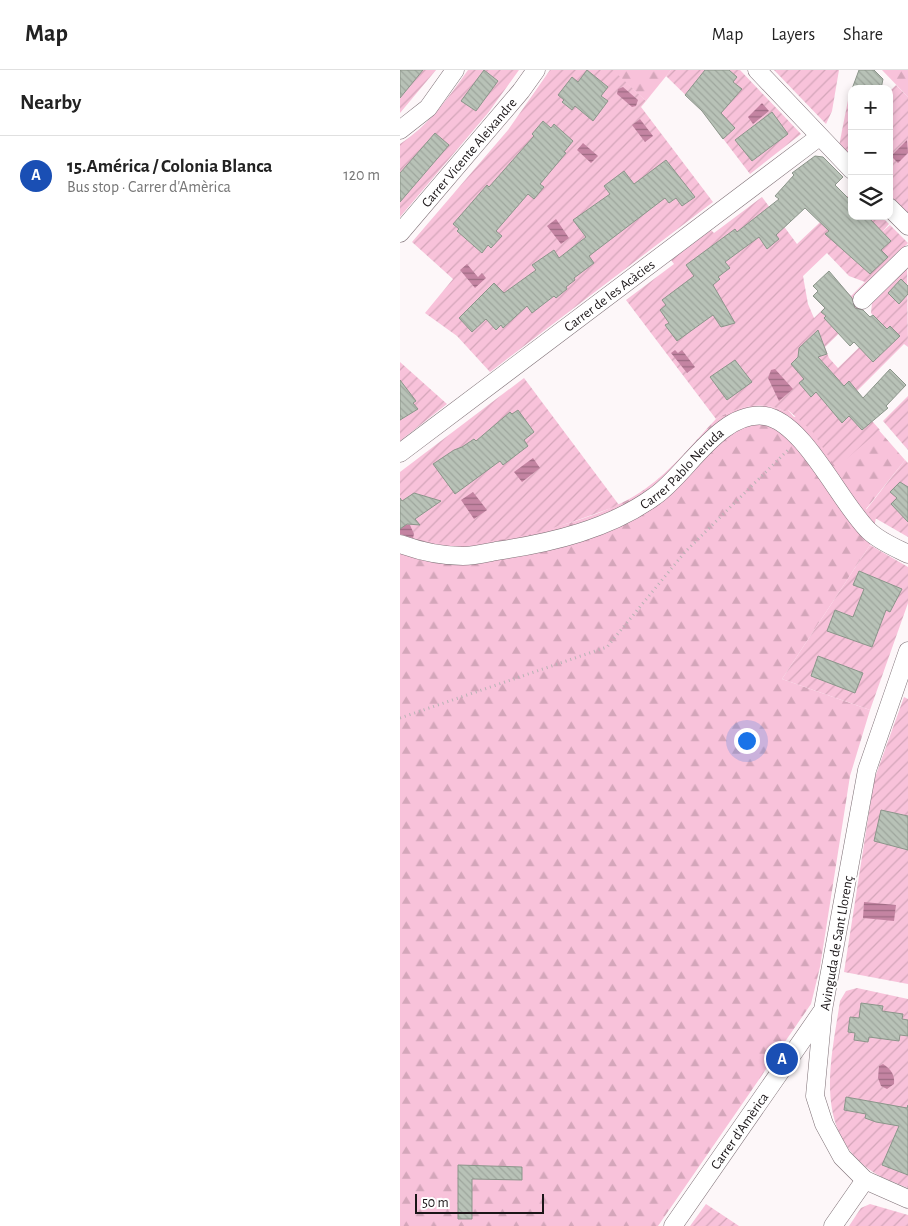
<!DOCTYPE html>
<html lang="en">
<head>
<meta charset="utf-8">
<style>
	body { margin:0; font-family:"Alegreya Sans",sans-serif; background:#f2f2f2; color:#222 }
	.controls { position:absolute; right:15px; top:15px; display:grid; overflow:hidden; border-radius:10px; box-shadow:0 2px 8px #0003 }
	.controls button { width:45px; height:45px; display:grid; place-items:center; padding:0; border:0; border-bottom:1px solid #e0e0e0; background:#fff; color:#222; font:25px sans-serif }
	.scale { position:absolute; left:15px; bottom:12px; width:129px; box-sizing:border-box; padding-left:5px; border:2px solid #1b1618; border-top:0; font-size:14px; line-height:18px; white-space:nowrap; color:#1b1618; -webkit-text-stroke:4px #fff; paint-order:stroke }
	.you { position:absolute; left:346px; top:670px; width:18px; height:18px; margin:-12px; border:4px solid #fff; border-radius:50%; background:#1a73e8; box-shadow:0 0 0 8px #1a73e833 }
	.badge { display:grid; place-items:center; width:32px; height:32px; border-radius:50%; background:#d93025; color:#fff; font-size:16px; font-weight:700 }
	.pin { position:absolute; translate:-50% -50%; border:2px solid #fff; box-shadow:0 1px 5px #0006 }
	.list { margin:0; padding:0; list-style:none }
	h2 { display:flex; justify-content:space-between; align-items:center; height:65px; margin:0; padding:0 20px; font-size:21px }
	h2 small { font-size:16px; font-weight:400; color:#767676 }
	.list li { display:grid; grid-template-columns:32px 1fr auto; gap:15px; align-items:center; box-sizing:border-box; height:80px; padding:0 20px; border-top:1px solid #e0e0e0 }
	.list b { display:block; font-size:19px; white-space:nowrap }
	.list p { margin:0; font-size:16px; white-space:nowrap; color:#767676 }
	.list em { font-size:16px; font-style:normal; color:#767676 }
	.icon { flex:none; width:28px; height:28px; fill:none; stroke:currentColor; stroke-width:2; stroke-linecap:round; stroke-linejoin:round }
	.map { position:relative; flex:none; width:508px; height:1156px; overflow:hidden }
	header { display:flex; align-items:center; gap:30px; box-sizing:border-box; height:70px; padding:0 25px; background:#fff; border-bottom:1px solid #e0e0e0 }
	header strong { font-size:24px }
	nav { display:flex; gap:28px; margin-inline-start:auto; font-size:18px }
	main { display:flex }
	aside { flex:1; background:#fff }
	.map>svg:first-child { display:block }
	.forest { fill:url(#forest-firs) }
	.garden { fill:url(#garden-furrows); fill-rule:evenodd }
	.water { fill:url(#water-rules) }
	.building { fill:url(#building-back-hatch); stroke:#8b958a }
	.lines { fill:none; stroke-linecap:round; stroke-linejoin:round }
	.minor-casing { stroke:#7e7076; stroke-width:19 }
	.path { stroke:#b8b3b5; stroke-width:3; stroke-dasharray:1 4; stroke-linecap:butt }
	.minor { stroke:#fff; stroke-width:18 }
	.labels { text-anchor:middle; stroke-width:4; stroke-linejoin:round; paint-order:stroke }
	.street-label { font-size:14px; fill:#1b1618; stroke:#fff }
</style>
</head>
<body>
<header>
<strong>Map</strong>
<nav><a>Map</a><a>Layers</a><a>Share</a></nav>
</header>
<main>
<aside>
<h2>Nearby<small></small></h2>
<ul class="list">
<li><span class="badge" style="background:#1a4fb4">A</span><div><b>15.América / Colonia Blanca</b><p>Bus stop · Carrer d'Amèrica</p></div><em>120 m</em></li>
</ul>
</aside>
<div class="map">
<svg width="508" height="1156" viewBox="0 0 508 1156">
	<defs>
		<pattern id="forest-firs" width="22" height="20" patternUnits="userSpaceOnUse" patternTransform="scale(1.25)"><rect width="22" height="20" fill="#f8c2da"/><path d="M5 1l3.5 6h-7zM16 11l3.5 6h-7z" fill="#d4a6ba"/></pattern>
		<pattern id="garden-furrows" width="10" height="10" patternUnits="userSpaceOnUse" patternTransform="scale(1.25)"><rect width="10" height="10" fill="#f8c2da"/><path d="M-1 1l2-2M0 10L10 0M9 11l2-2" fill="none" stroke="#d4a6ba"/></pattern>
		<pattern id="water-rules" width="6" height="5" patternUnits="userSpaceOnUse" patternTransform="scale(1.25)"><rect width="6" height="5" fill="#c484a2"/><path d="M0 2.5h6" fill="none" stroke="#9e6b83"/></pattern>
		<pattern id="building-back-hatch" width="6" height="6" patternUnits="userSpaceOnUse" patternTransform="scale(1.25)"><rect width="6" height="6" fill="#b8c2b7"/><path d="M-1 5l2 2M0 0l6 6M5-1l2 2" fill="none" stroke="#9ea69d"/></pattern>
	</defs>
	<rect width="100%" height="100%" fill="#fdf7f9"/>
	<g class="forest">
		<polygon points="212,0 271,0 246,31"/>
		<polygon points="482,0 508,0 508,27"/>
		<path d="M448,325L505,390L466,439L476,448L470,475L382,609L470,640L450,706L420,897L411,934L258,1156H0V465C62,484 193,457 245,419C272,400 293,373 316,349C337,336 362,330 386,342L387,339L394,347Z"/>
	</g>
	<g class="garden">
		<polygon points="0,0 36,0 0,43"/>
		<path d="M68,0H119L88,43L0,147V74C28,56 49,27 68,0Z"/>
		<polygon points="150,0 213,0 246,31 241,37 313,132 90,302 57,266 25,243 53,209 12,172 108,60"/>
		<polygon points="271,0 340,0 401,64 350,104 302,41 266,6"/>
		<polygon points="374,0 439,0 432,41 426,54"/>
		<polygon points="496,15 508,27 508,150 489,130 489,22"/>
		<polygon points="450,20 452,22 452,90 439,76"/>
		<path d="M452,122V146H481L489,154L482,162L490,155L508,173L500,182L502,185L482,205L483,207L459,230L466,237L425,277L429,288L438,298L482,255L471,243L473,222L507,190L508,277L504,274L451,327L480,360L436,398L412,361L388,340L386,342C362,330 338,336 316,349L226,230L274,194L271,190L311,160L314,163L362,127L397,174ZM427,183L449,206L465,212L451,226L444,219L414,248L408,234L403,206Z"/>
		<polygon points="0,292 47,334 0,371"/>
		<path d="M124,308L219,435C151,461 73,487 0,465V402Z"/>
		<polygon points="508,326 508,380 483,351"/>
		<polygon points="505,390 508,393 508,467 475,448 466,440"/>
		<polygon points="470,475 508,497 508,533 470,640 382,609"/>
		<polygon points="504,627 508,629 508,914 444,902 474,710"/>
		<path d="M457,918L508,929V1118C497,1113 483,1109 473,1102C412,1060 431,992 440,931L446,921Z"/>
		<polygon points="306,1134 339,1156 290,1156"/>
		<polygon points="470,1134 508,1145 508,1156 449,1156 461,1138"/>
	</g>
	<g class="water">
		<polygon points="223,17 238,30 236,36 232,37 217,24 218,19"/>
		<polygon points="362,33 369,41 353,54 348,47"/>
		<polygon points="240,49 253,66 245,72 232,55"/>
		<polygon points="507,70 508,83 498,93 491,86"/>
		<polygon points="183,73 198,86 191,93 177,80"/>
		<polygon points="156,149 169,168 161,174 147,156"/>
		<polygon points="67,194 78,207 82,203 86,208 75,218 60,200"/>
		<polygon points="275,280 278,283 282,280 295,297 287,303 271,283"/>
		<polygon points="375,299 393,319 379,331 368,308 371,300"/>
		<polygon points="133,388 140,398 122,412 114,402"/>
		<polygon points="73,422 87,440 74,449 61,430"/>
		<polygon points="0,454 10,455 14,464 13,468 0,464"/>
		<polygon points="464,832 496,835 494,851 463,848"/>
		<path d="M483,994C491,999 495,1005 494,1014L487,1019L481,1016L478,1008L479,996Z"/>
	</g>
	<g class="building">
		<polygon points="0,0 23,0 0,28"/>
		<polygon points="84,0 98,11 76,41 61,31"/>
		<polygon points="187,0 208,17 201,26 208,31 193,51 175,36 172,40 162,32 164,30 158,25 172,7 178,12"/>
		<polygon points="305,0 329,0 337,7 333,12 342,19 321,43 335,58 323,69 302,41 285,25"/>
		<polygon points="459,0 474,0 483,9 481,19 452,19"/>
		<polygon points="372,42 388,64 352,91 335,70"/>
		<polygon points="143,51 151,58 154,54 173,71 164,82 166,83 140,114 144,117 134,129 128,124 96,161 102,166 91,178 88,175 82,183 57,161 59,159 53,154 87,115 89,117 134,66 132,64"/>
		<polygon points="35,63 49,75 0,132 0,103"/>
		<polygon points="415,86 423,87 443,107 435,115 452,132 452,146 467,146 491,171 481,180 488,187 470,204 425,164 429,161 405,138 376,165 379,169 367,179 359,167 325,192 330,198 318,207 320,209 313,215 335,253 321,257 313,245 277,271 265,255 269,253 260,240 266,235 262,230 294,206 286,195 335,159 337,162 379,129 375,126 394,105 392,103"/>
		<polygon points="266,90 295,127 282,136 276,128 269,133 265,128 189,186 194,193 174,208 175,210 166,217 167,219 156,228 154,226 132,243 127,236 103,258 101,255 96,260 86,249 72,262 59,248 94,213 104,223 136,200 132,195 154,180 159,188 186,167 173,150 210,124 204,116 224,101 234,114"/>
		<polygon points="429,201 452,228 455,238 463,240 470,247 473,245 487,259 490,256 500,266 473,292 454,272 450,276 424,248 426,246 421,242 425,238 413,226 418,221 413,216"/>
		<polygon points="501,209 508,216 508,224 499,234 488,223"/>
		<polygon points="418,260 427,284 418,287 444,316 449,311 463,328 490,299 506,315 486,336 488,338 462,360 449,346 442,353 416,322 411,327 399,313 404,309 391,294 398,287 399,278"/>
		<polygon points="335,290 352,312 327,330 310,307"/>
		<polygon points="0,310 16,331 13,333 18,339 0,350"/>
		<polygon points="118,340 134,362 124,370 128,376 103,395 100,391 55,424 33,394 54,380 62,377 74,369 76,371 110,342 112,344"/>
		<polygon points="500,412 508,417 508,452 491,434 497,428 490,422"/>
		<polygon points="14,423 41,431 15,449 20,455 7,454 0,459 0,428 2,431"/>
		<polygon points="459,501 502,519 490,542 486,540 472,577 427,561 435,540 453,547 464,519 453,515"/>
		<polygon points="418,586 463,603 455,623 411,606"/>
		<polygon points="481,740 508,746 508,780 474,771"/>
		<polygon points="461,933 483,936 482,941 503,944 502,949 508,950 508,966 500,965 499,971 469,967 468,972 454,970 455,963 448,962 450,947 459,948"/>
		<polygon points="446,1027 507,1038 508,1035 508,1105 482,1095 499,1056 476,1052 465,1048 466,1044 444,1040"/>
		<polygon points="58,1095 122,1097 122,1110 72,1109 72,1149 58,1149"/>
	</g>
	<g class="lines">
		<g class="minor-casing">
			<g id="minor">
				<polyline points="357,0 452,100"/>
				<polyline points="0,60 28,38 55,0"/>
				<polyline points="489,137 508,156"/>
				<path id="s1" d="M0,163L121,21L136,0"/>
				<polyline points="462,230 508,185"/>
				<path id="s2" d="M0,383L419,67"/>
				<path id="s3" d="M0,474C19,481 43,486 63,486C74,486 86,483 96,481C151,473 210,459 255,426C287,404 320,340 365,346C404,352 440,433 469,461C479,471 496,478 508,484"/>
				<polyline points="508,581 467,700 423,940 415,1026 424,1054 442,1087 465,1110 508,1129"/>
				<path id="s4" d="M273,1156L421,943"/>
				<polyline points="433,1156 465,1110"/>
			</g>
		</g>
		<polyline class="path" points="0,648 207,577 285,482 388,380"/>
		<use href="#minor" class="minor"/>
	</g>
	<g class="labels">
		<g class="street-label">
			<text dy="5" stroke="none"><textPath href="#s1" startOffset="106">Carrer Vicente Aleixandre</textPath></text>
			<text dy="5" stroke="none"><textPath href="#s2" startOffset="262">Carrer de les Acàcies</textPath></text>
			<text dy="5" stroke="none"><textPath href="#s3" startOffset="306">Carrer Pablo Neruda</textPath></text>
			<text transform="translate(436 873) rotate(-80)" y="5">Avinguda de Sant Llorenç</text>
			<text dy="5" stroke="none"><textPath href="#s4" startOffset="116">Carrer d'Amèrica</textPath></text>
		</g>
	</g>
</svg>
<div class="controls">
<button>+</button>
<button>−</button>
<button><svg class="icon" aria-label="layers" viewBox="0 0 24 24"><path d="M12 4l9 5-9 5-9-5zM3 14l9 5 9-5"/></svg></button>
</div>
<div class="scale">50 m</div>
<div class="you"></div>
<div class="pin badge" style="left:382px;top:989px;background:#1a4fb4">A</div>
</div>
</main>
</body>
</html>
